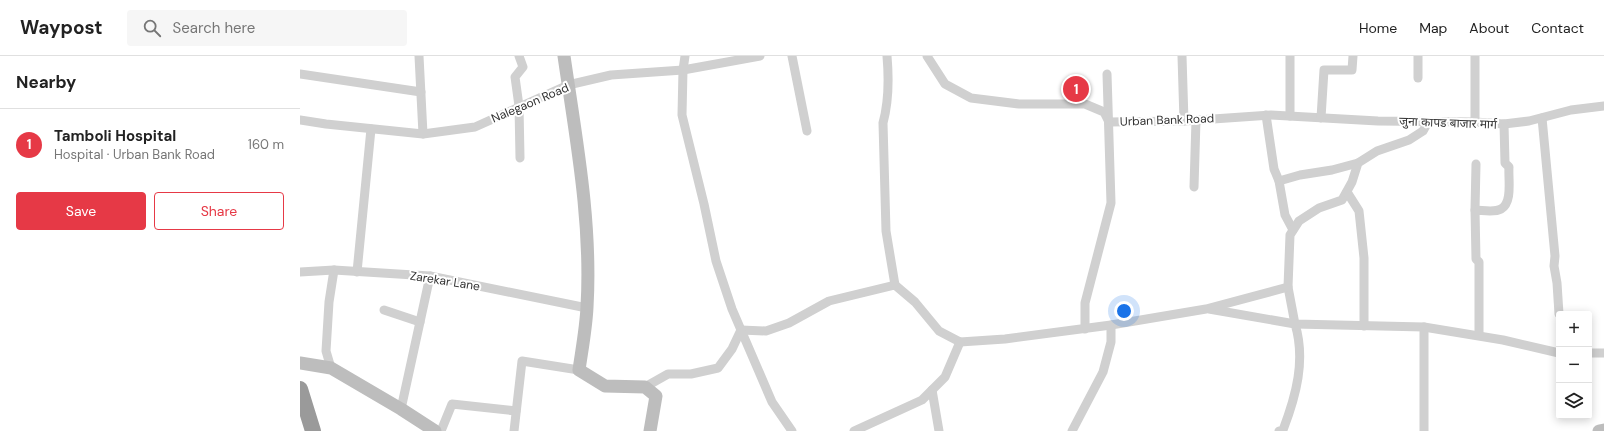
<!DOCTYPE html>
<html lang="en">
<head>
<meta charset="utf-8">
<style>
	body { margin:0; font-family:"DM Sans","Noto Sans Devanagari",sans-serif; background:#f6f6f6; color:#222 }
	.controls { position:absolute; right:12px; bottom:12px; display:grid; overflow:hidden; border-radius:4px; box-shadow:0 2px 10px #0003 }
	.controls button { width:36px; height:36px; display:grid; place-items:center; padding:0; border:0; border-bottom:1px solid #e0e0e0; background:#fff; color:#222; font:20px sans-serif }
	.you { position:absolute; left:824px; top:255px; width:14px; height:14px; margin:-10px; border:3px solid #fff; border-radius:50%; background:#1a73e8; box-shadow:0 0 0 6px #1a73e833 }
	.badge { display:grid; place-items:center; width:26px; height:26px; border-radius:50%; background:#e63946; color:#fff; font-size:13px; font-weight:700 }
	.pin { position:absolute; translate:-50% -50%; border:2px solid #fff; box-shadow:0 1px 4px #0006 }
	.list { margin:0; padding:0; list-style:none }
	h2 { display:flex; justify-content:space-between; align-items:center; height:52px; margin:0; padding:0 16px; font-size:17px }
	h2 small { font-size:13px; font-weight:400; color:#767676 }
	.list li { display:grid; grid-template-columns:26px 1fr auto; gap:12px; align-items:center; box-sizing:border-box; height:72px; padding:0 16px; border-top:1px solid #e0e0e0 }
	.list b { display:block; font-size:15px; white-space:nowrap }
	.list p { margin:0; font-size:13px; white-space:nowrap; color:#767676 }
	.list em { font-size:13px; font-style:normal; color:#767676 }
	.actions { display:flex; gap:8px; padding:12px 16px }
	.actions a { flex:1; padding:9px 0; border:1px solid #e63946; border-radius:4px; text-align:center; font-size:14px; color:#e63946 }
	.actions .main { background:#e63946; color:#fff }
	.icon { flex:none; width:22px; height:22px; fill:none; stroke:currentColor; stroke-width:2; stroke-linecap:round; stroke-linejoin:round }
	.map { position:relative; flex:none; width:1304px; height:375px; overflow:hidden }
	header { display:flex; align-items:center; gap:24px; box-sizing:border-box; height:56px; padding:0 20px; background:#fff; border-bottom:1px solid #e0e0e0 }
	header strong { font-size:19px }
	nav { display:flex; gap:22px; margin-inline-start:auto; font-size:14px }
	.search { width:280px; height:36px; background:#f6f6f6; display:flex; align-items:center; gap:10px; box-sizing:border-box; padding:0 14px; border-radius:4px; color:#767676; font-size:15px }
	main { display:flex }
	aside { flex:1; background:#fff }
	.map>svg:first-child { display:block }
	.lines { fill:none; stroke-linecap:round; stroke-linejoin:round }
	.street { stroke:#d0d0d0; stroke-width:9 }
	.secondary { stroke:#bdbdbd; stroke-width:13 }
	.highway { stroke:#9a9a9a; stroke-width:16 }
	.labels { text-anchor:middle; stroke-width:4; stroke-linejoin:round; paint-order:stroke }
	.street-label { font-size:12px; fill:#333; stroke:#fff }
</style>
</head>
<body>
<header>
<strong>Waypost</strong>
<div class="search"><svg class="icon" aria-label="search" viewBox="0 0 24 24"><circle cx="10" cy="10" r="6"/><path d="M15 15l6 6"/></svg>Search here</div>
<nav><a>Home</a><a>Map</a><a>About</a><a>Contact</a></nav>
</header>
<main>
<aside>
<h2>Nearby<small></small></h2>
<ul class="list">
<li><span class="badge">1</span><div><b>Tamboli Hospital</b><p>Hospital · Urban Bank Road</p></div><em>160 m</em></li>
</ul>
<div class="actions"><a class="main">Save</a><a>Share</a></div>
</aside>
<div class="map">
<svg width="1304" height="375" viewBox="0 0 1304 375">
	<rect width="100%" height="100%" fill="#fff"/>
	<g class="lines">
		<g class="street">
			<polyline points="119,0 123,78"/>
			<polyline points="219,0 223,11 215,21 219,50 220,102"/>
			<polyline points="385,0 383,14 382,59 404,148 416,205 432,253 472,346 492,375"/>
			<polyline points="492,0 507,75"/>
			<path d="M587,0C589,23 589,45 583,67L586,175L595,229"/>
			<polyline points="627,0 645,28 671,42 719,48 785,48 804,56 809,66 884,65 971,59 1078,65 1175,66 1204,68 1229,65 1271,54 1304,50"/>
			<polyline points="882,0 884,65"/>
			<polyline points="990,0 990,60"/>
			<polyline points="1175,0 1175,66"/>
			<polyline points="0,18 121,36"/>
			<polyline points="1118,22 1118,0"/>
			<polyline points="966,59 974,113 979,125 985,159 993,174"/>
			<polyline points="1021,62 1024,14 1052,14 1053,0"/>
			<polyline points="1242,62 1255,200 1254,210 1257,227 1259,258"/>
			<polyline points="0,64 26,68 123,78 175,71 268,29 311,19 383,14 460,0"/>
			<polyline points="1128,66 1123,75 1109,84 1077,95 1058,107 1052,126 1042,144 1019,152 999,165 990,179 988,231 995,268 1124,271 1203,284 1259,297"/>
			<polyline points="979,125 1000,119 1032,114 1058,107"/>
			<polyline points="894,131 896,64"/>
			<polyline points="1047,136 1059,155 1064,202 1064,270"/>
			<polyline points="1175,154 1176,108"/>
			<polyline points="0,216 34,214 130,220 287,252"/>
			<polyline points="57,216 71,73"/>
			<path d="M909,253L995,268C1006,304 996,340 983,374L979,375"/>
			<polyline points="84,254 120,266"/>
			<polyline points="1124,271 1124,375"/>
			<polyline points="785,273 785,247 811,147 807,18"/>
			<polyline points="441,274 466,275 489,267 529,245 595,229 615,246 639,275 660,286 705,283 811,269 906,253 988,231"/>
			<path d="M1179,279V206L1176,203L1175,154C1182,154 1194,157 1201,153C1213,146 1208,123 1209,111L1205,107L1204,68"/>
			<polyline points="1289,297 1304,297"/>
			<polyline points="31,312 26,295 29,246 34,214"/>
			<polyline points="345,331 368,318 391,318 418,312 432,293 441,274"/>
			<polyline points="632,334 639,375"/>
			<polyline points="101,353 130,220"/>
			<polyline points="141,375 152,348 216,355"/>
			<polyline points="214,375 222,305 279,314"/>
			<polyline points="554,375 622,344 645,321 660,286"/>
			<polyline points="772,375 803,316 811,286 811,269"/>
		</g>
		<g class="secondary">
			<path d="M264,0C276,83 292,166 287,251C286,272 282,293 279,314L305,330L345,331L356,340L350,375"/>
			<polyline points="0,307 31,312 101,353 135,375"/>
			<polyline points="1299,375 1304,374"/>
		</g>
		<polyline class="highway" points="0,333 13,375"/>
	</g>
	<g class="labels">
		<g class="street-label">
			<text transform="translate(230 47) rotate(-23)" y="4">Nalegaon Road</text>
			<text transform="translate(867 64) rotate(-2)" y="4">Urban Bank Road</text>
			<text transform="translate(1148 67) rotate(2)" y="4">जुना कापड बाजार मार्ग</text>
			<text transform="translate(145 225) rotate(9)" y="4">Zarekar Lane</text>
		</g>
	</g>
</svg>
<div class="controls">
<button>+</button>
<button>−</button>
<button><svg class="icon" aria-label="layers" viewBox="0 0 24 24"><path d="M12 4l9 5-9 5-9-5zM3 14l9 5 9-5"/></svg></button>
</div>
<div class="you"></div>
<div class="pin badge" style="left:776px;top:33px">1</div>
</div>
</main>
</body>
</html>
